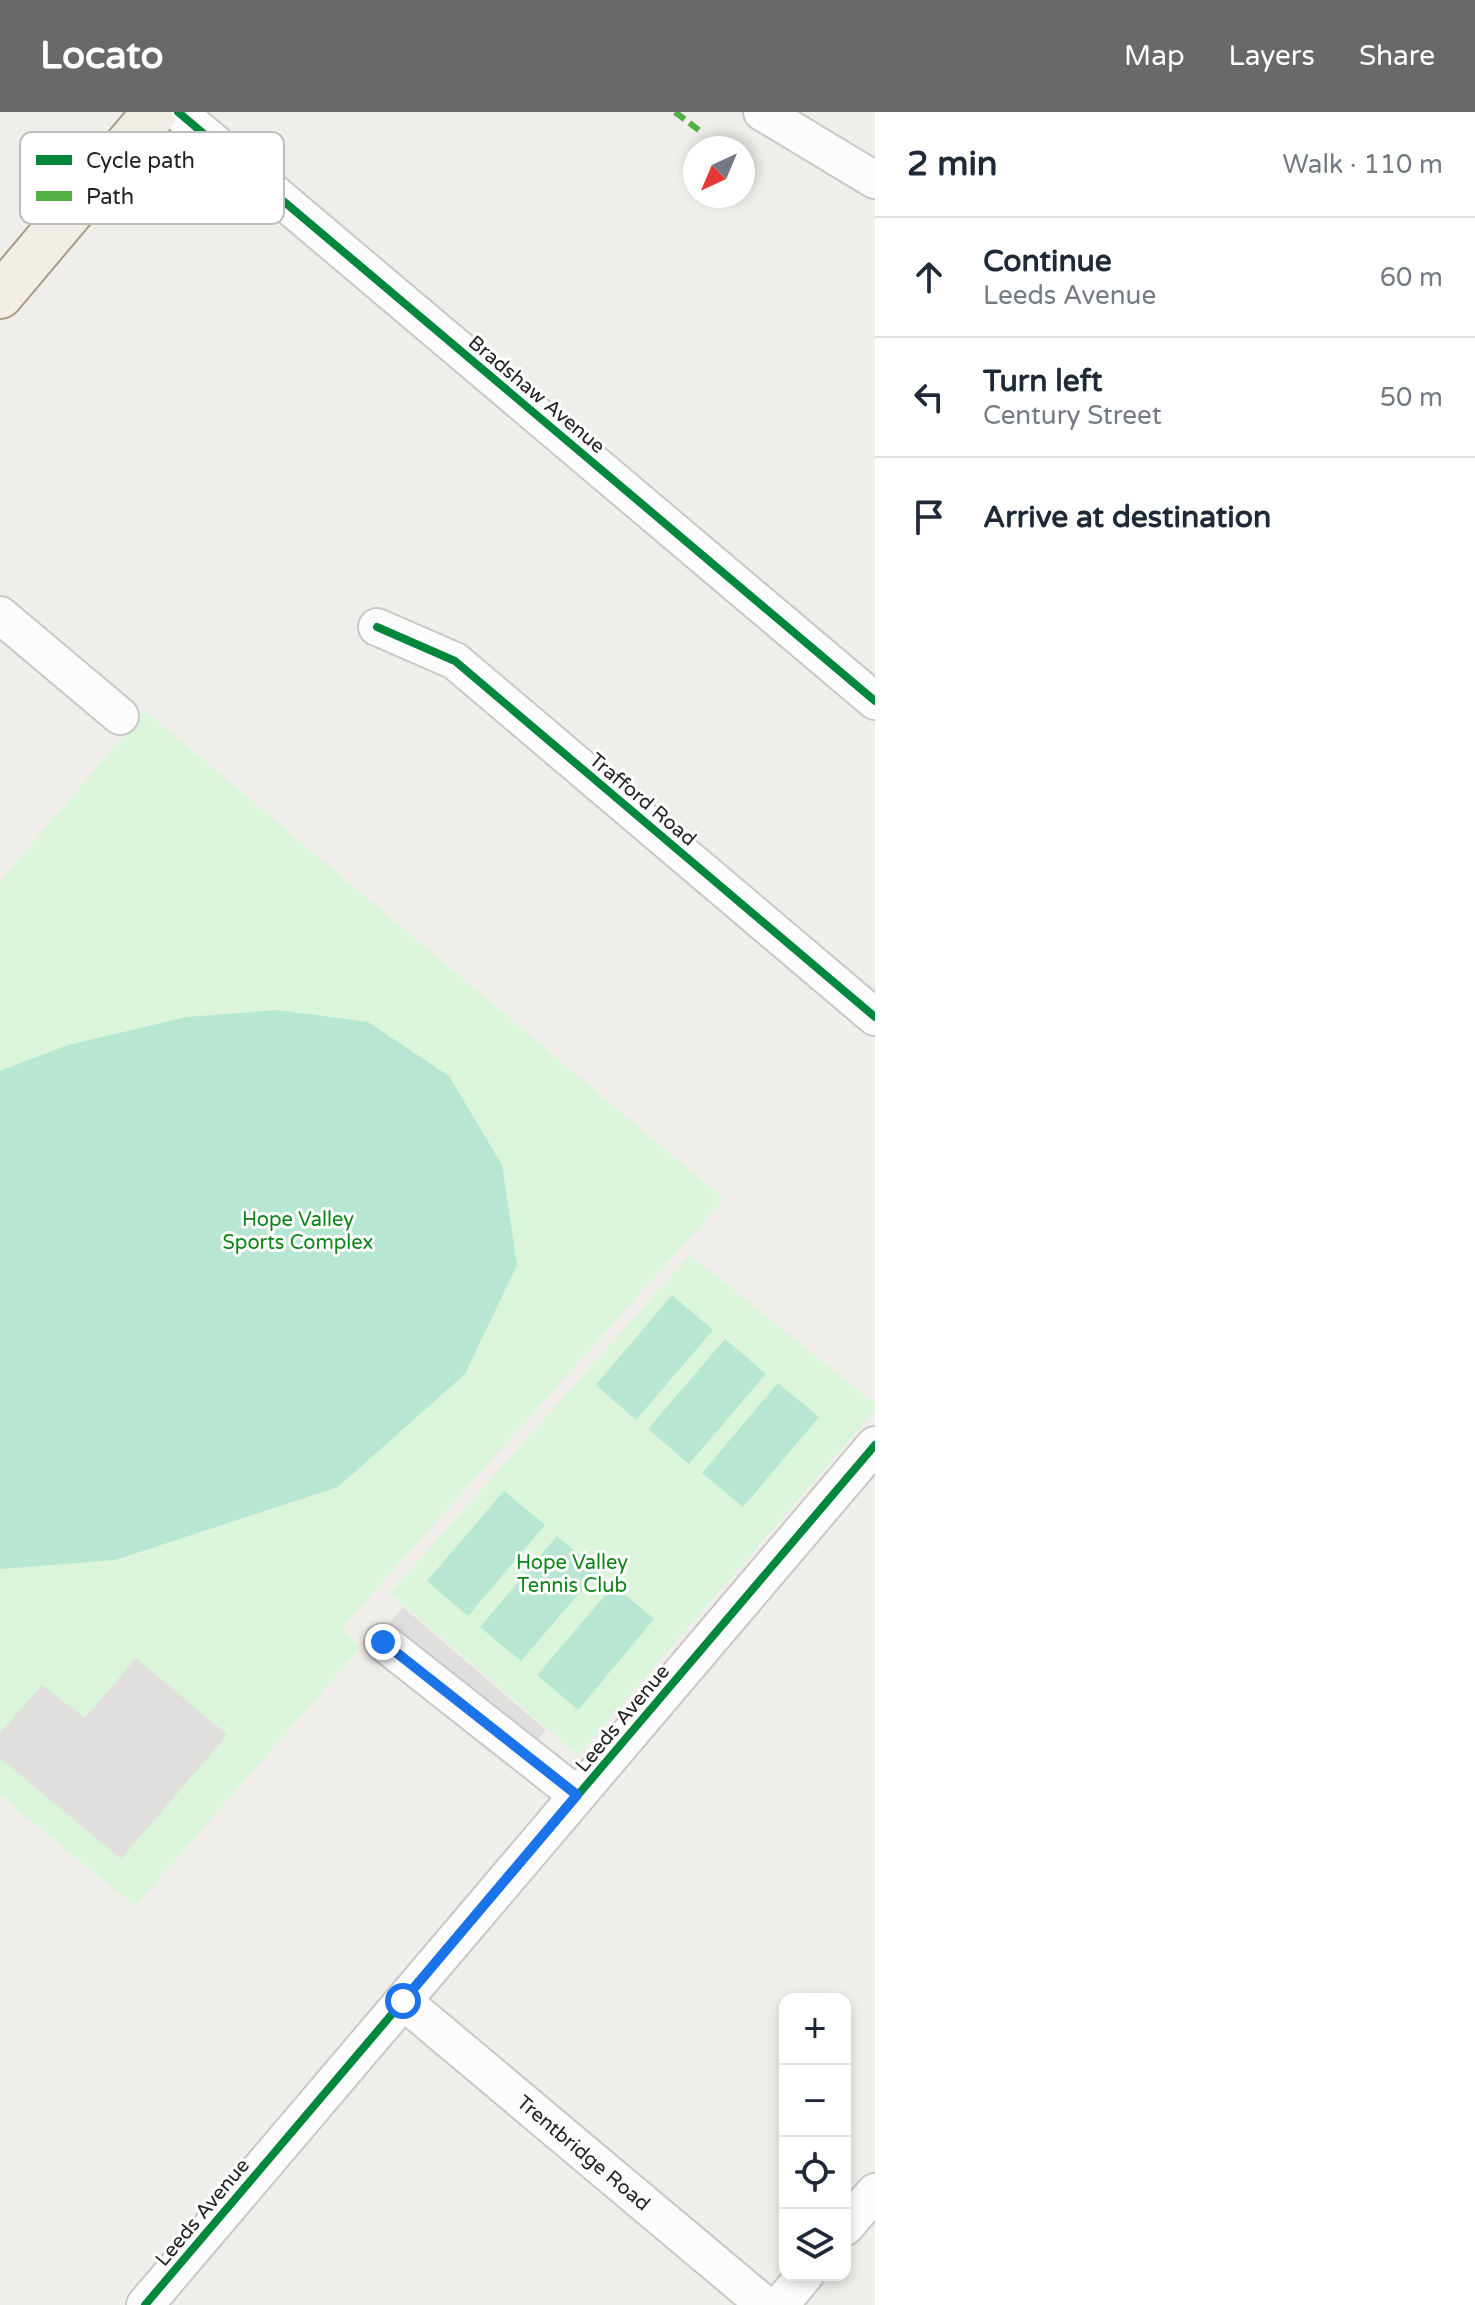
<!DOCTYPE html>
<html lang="en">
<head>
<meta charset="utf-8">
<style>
	body { margin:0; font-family:"Varela Round",sans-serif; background:#f2f2f3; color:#1f2937 }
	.controls { position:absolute; right:24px; bottom:24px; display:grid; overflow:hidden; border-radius:16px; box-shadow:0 4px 12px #0003 }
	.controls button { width:72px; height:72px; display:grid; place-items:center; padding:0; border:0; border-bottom:2px solid #e0e1e3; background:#fff; color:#1f2937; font:40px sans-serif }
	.compass { position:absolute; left:683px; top:24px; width:72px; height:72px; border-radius:50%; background:#fff; box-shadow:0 4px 12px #0003; rotate:224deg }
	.stop { position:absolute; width:24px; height:24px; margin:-18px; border:6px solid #1a73e8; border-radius:50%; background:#fff }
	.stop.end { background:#1a73e8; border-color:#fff; box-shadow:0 2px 8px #0008 }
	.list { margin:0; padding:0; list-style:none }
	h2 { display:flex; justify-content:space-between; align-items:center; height:104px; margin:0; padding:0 32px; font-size:34px }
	h2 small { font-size:26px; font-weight:400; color:#747a83 }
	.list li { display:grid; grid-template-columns:52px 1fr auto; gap:24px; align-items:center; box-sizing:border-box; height:120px; padding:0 32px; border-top:2px solid #e0e1e3 }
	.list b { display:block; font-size:30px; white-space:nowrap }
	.list p { margin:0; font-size:26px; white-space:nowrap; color:#747a83 }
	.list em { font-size:26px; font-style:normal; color:#747a83 }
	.icon { flex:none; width:44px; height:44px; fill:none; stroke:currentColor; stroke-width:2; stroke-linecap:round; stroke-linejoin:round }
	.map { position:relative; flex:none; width:875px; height:2193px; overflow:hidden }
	header { display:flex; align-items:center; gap:48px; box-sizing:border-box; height:112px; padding:0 40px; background:#6a6968; color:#fff }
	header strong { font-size:38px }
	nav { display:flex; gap:44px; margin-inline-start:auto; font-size:28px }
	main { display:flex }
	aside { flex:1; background:#fff }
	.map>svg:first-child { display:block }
	.park { fill:#daf5da }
	.pitch { fill:#b7e6d2 }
	.parking { fill:#e0dfde }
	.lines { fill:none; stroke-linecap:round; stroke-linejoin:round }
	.minor-casing { stroke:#c9c8c7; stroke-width:40 }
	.major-casing { stroke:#a79c86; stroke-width:48 }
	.minor { stroke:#fdfcfc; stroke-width:36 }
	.major { stroke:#f3ede7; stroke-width:44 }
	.quiet { stroke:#55b145; stroke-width:6; stroke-dasharray:12 6; stroke-linecap:butt }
	.cycleway-casing { stroke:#fff; stroke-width:13 }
	.cycleway { stroke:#00873e; stroke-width:8 }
	.route { stroke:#1a73e8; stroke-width:10 }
	.labels { text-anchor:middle; stroke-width:6; stroke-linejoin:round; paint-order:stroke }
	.street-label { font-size:20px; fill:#222; stroke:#fff }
	.park-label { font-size:20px; fill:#0c8416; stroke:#fff }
	.key { fill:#fff; stroke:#bdbdbd; stroke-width:2 }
	.key-label { font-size:22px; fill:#222 }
</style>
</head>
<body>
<header>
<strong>Locato</strong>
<nav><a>Map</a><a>Layers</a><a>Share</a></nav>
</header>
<main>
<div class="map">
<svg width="875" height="2193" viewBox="0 0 875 2193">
	<rect width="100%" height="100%" fill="#f0eeeb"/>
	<g class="park">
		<polygon points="145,599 724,1087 342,1515 360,1536 135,1794 0,1683 0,769"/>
		<polygon points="690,1143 875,1292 875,1298 578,1643 390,1481"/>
	</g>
	<g class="pitch">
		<polygon points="277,898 368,910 449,964 502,1053 517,1153 465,1262 338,1375 115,1448 0,1457 0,959 68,933 187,905"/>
		<polygon points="672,1183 713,1218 636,1308 596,1273"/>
		<polygon points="725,1227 766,1262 689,1352 648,1317"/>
		<polygon points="778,1271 819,1305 743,1395 702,1361"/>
		<polygon points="504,1379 545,1413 468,1504 427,1469"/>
		<polygon points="557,1424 598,1459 521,1549 480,1515"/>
		<polygon points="614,1473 654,1507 578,1598 537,1563"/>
	</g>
	<g class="parking">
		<polygon points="403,1495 546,1618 531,1635 387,1513"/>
		<polygon points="136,1546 227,1623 121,1747 0,1646 0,1621 42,1573 85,1606"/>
	</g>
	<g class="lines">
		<g class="minor-casing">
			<g id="minor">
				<polyline points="178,0 875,589"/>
				<polyline points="762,0 875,68"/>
				<polyline points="0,503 120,604"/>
				<polyline points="377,515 455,549 875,905"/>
				<polyline points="383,1530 577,1683"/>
				<path id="s1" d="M403,1889L765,2193"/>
				<polyline points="845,2115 875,2080"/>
				<polyline points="145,2193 875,1333"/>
				<polyline points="780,2193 805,2163"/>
			</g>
		</g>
		<g class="major-casing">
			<polyline id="major" points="0,184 155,0"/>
		</g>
		<use href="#minor" class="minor"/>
		<use href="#major" class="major"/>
		<polyline class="quiet" points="675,0 700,19"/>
		<g class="cycleway-casing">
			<g id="cycleway">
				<polyline points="178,0 875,589"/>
				<polyline points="377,515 455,549 875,905"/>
				<polyline points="145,2193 875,1333"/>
			</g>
		</g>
		<use href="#cycleway" class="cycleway"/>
	</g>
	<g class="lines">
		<polyline class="route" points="383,1530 577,1683 403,1889"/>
	</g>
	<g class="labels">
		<g class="street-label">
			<text transform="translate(537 282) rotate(40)" y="7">Bradshaw Avenue</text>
			<text transform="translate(643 687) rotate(40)" y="7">Trafford Road</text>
			<text transform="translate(622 1606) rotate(-50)" y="7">Leeds Avenue</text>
			<text dy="7" stroke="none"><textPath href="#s1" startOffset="236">Trentbridge Road</textPath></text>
			<text transform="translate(202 2100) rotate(-50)" y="7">Leeds Avenue</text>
		</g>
		<g class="park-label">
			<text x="298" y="1114">Hope Valley<tspan x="298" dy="23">Sports Complex</tspan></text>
			<text x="572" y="1457">Hope Valley<tspan x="572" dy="23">Tennis Club</tspan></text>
		</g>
	</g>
	<rect x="20" y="20" width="264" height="92" rx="12" class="key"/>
	<rect x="36" y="43" width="36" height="10" fill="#00873e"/>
	<rect x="36" y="79" width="36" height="10" fill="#55b145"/>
	<g class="key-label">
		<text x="86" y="56">Cycle path</text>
		<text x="86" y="92">Path</text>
	</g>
</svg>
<div class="controls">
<button>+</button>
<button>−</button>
<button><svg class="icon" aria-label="locate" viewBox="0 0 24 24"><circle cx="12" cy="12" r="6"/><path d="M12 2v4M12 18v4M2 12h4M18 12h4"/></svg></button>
<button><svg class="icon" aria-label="layers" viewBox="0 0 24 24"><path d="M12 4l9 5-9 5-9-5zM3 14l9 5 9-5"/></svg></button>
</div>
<svg class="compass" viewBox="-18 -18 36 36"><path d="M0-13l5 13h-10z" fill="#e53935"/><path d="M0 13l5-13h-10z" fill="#747a83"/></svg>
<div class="stop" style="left:403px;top:1889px"></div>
<div class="stop end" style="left:383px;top:1530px"></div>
</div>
<aside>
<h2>2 min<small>Walk · 110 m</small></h2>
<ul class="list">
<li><svg class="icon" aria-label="ahead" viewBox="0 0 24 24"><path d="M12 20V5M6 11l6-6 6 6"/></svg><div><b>Continue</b><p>Leeds Avenue</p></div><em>60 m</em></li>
<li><svg class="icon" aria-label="left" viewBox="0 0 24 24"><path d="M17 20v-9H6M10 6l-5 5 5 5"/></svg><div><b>Turn left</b><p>Century Street</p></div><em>50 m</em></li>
<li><svg class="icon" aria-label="arrive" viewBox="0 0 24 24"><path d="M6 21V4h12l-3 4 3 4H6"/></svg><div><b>Arrive at destination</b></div></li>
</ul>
</aside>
</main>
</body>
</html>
